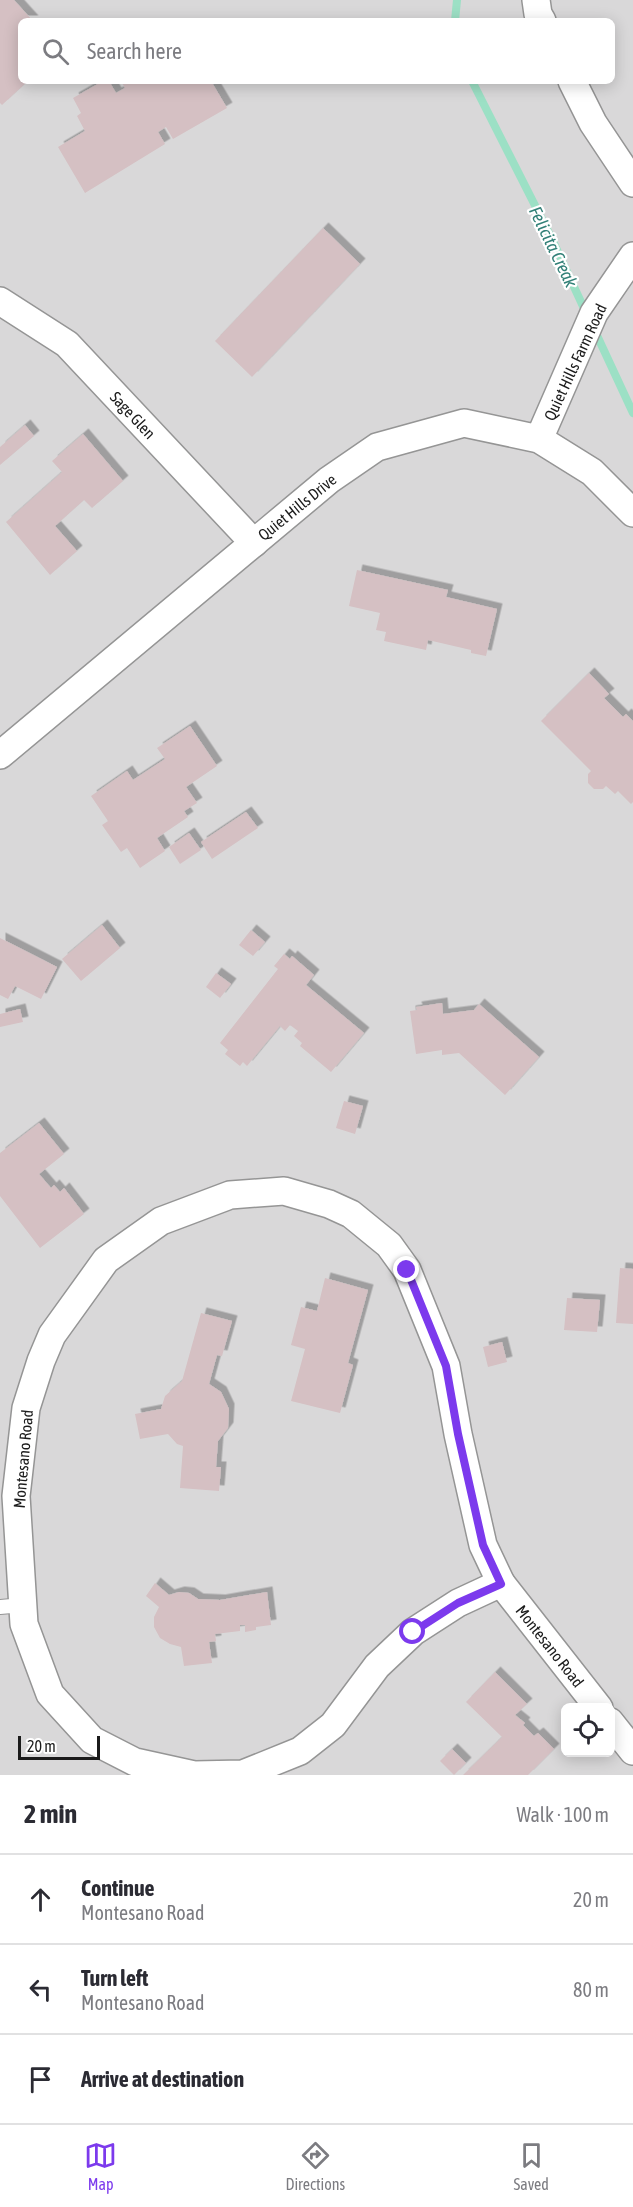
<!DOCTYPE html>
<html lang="en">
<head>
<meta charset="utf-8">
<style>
	body { margin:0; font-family:"Asap Condensed",sans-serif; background:#f2f2f3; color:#2b2b33 }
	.controls { position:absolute; right:18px; bottom:18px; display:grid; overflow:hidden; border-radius:9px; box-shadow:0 3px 15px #0003 }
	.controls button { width:54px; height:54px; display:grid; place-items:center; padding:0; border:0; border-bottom:2px solid #e1e1e2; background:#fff; color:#2b2b33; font:30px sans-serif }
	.scale { position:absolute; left:18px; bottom:15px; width:82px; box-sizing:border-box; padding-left:6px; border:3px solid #1b1b1b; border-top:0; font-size:16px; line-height:21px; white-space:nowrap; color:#1b1b1b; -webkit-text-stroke:4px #fff; paint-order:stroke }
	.stop { position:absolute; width:18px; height:18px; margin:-14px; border:4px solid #7c3aed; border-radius:50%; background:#fff }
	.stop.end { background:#7c3aed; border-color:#fff; box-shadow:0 2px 6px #0008 }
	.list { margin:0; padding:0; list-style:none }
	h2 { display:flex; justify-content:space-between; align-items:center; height:78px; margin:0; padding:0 24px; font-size:26px }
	h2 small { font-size:20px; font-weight:400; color:#7c7c81 }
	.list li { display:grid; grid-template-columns:39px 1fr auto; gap:18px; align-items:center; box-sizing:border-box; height:90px; padding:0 24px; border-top:2px solid #e1e1e2 }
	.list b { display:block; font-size:22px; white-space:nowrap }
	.list p { margin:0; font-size:20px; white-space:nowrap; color:#7c7c81 }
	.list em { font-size:20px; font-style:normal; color:#7c7c81 }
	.icon { flex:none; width:33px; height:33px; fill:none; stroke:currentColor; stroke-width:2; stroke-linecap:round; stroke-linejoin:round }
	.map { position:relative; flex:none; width:633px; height:1775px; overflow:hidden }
	.search { position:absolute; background:#fff; box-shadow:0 3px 15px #0003; left:18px; right:18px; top:18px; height:66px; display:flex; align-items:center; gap:15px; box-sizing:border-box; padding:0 21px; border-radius:9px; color:#7c7c81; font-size:22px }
	.sheet { height:348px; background:#fff }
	nav { display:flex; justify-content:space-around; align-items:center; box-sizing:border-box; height:84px; border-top:2px solid #e1e1e2; background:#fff; font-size:16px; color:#7c7c81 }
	nav a { display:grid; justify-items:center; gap:3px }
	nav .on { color:#7c3aed }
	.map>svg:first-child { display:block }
	.residential { fill:#d9d8d9; fill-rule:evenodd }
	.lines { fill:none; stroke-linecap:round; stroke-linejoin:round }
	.stream { stroke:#9ce0c5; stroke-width:8 }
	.building { fill:#d5c0c3; filter:url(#shadow) }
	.service-casing { stroke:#959595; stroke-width:16 }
	.minor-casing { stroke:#959595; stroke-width:30 }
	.service { stroke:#fff; stroke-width:14 }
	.minor { stroke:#fff; stroke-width:27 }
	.route { stroke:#7c3aed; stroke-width:8 }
	.labels { text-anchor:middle; stroke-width:4.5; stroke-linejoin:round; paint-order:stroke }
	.street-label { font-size:16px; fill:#1b1b1b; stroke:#fff }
	.water-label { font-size:18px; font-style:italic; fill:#338178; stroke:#fff }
</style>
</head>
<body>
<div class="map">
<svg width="633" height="1775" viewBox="0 0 633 1775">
	<defs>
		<filter id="shadow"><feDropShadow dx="5.5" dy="-5.5" stdDeviation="0" flood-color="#0004"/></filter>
	</defs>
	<rect width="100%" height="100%" fill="#eee0e0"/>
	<path class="residential" d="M0,0H633V1775H0ZM21,21H612V81H21ZM566,1708H610V1752H566Z"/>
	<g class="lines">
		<g class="stream">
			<polyline points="455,21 457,0"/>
			<polyline points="472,81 551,237 587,315"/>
			<polyline points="594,329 633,413"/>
		</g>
	</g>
	<g class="building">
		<polygon points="0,0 14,0 33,21 21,21 21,81 28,81 2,105 0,103"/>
		<polygon points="103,81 109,81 116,93 125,88 121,81 211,81 227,108 173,139 166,127 158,132 165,144 85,193 58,147 85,131 77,116 81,113 73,98"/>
		<polygon points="323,228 360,264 252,377 215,341"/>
		<polygon points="25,425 34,436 0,465 0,447"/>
		<polygon points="83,434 123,481 92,508 84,500 55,526 77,551 50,575 6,522 62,472 52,461"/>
		<polygon points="357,570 448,590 446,597 497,609 486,656 471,653 471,650 428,640 426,650 384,641 386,632 376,630 380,613 349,606"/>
		<polygon points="589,673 609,694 604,698 623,717 626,714 633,721 633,802 631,804 618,791 615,794 606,786 603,789 594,789 588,783 588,774 591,771 541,721"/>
		<polygon points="190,726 217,766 186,787 197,803 184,811 188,817 157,838 165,851 140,868 127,848 121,852 102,825 108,821 91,796 127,771 133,780 165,759 157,748"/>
		<polygon points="246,812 258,828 212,859 201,842"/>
		<polygon points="189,833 201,850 180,864 169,847"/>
		<polygon points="102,925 120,948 81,981 62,959"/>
		<polygon points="251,930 265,942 253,956 239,945"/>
		<polygon points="0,938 57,967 41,999 15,986 8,999 0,995"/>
		<polygon points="284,954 290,959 292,956 314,975 306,985 364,1033 331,1072 300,1046 302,1043 294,1036 298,1031 290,1025 285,1031 280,1026 247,1066 243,1062 240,1066 225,1054 228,1050 220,1043 278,969 274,966"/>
		<polygon points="216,973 231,984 220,998 206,987"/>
		<polygon points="442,1003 443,1014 474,1010 479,1004 539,1057 505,1095 459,1053 442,1055 442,1050 416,1054 410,1011 417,1010 416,1007"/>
		<polygon points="20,1009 23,1022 0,1027 0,1014"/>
		<polygon points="344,1101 363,1106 355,1134 336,1128"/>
		<polygon points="39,1123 64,1154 39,1174 51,1188 54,1185 60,1192 64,1188 84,1214 40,1248 0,1196 0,1153"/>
		<polygon points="620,1268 633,1269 633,1324 616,1323"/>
		<polygon points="325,1278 368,1290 348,1363 353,1365 340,1413 291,1401 305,1349 291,1345 301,1307 317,1311"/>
		<polygon points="567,1298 600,1300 597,1332 564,1330"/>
		<polygon points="201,1313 232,1321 222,1356 217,1355 209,1384 221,1392 229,1409 228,1428 218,1441 216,1467 221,1467 219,1491 180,1488 183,1446 177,1444 168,1434 140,1439 135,1414 161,1409 165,1396 182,1381"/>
		<polygon points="502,1342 507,1362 488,1367 483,1347"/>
		<polygon points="155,1583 169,1595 179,1592 189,1593 198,1599 220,1600 267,1592 271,1625 256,1627 256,1630 245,1632 245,1625 240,1625 240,1631 215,1634 216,1641 209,1642 212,1663 184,1666 181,1647 170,1644 160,1638 154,1627 154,1617 159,1607 146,1596"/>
		<polygon points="495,1672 527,1704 515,1715 525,1723 523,1725 534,1736 538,1733 554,1749 528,1775 463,1775 502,1737 466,1702"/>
		<polygon points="452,1749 466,1763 454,1775 440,1761"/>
	</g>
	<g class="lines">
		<g class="service-casing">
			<polyline id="service" points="0,1607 23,1605"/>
		</g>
		<g class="minor-casing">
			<g id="minor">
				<polyline points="536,0 538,14 542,21"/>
				<polyline points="572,81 593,123 633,183"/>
				<polyline points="0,301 67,344 254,543"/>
				<polyline points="539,439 594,313 633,256"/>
				<polyline points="0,755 329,480 377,447 464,423 539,439 592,472 633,513"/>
				<polygon points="284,1191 329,1204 351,1214 389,1245 407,1270 446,1366 458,1434 483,1545 501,1583 458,1603 413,1632 377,1666 333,1725 300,1751 243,1774 194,1775 135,1762 92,1740 50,1694 24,1624 16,1496 26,1408 41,1361 52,1335 106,1260 161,1221 230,1195"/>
				<polyline points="501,1583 599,1708"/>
				<polyline points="610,1722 633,1751"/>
			</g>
		</g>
		<use href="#service" class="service"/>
		<use href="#minor" class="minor"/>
	</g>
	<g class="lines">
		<polyline class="route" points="407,1270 446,1366 458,1434 483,1545 501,1584 458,1603 413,1632"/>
	</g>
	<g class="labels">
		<g class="street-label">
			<text transform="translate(575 362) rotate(-65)" y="6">Quiet Hills Farm Road</text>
			<text transform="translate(133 415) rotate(47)" y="6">Sage Glen</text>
			<text transform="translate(297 507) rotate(-39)" y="6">Quiet Hills Drive</text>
			<text transform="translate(23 1459) rotate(-85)" y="6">Montesano Road</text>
			<text transform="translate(550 1646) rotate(52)" y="6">Montesano Road</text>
		</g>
		<g class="water-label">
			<text transform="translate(553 247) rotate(64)" y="6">Felicita Creak</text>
		</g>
	</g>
</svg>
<div class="controls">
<button><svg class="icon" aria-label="locate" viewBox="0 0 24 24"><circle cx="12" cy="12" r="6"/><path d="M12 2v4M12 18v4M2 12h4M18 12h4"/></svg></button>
</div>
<div class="scale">20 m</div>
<div class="stop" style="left:413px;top:1632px"></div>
<div class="stop end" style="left:407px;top:1270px"></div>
<div class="search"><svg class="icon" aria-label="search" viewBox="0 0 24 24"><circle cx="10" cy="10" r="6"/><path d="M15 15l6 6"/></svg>Search here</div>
</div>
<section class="sheet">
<h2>2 min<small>Walk · 100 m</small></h2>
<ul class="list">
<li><svg class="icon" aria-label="ahead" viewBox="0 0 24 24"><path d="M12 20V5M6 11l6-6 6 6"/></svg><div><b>Continue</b><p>Montesano Road</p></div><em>20 m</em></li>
<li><svg class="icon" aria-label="left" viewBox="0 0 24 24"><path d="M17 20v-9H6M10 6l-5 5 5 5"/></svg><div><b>Turn left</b><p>Montesano Road</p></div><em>80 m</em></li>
<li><svg class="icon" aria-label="arrive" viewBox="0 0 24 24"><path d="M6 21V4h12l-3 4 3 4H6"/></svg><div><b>Arrive at destination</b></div></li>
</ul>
</section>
<nav>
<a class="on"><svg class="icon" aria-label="map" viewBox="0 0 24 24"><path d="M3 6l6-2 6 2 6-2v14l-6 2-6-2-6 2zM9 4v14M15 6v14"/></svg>Map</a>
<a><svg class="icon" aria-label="directions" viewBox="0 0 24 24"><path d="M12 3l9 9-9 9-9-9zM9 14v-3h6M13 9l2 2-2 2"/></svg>Directions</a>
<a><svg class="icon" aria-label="saved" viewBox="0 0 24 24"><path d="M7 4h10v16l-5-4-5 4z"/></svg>Saved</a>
</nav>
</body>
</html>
